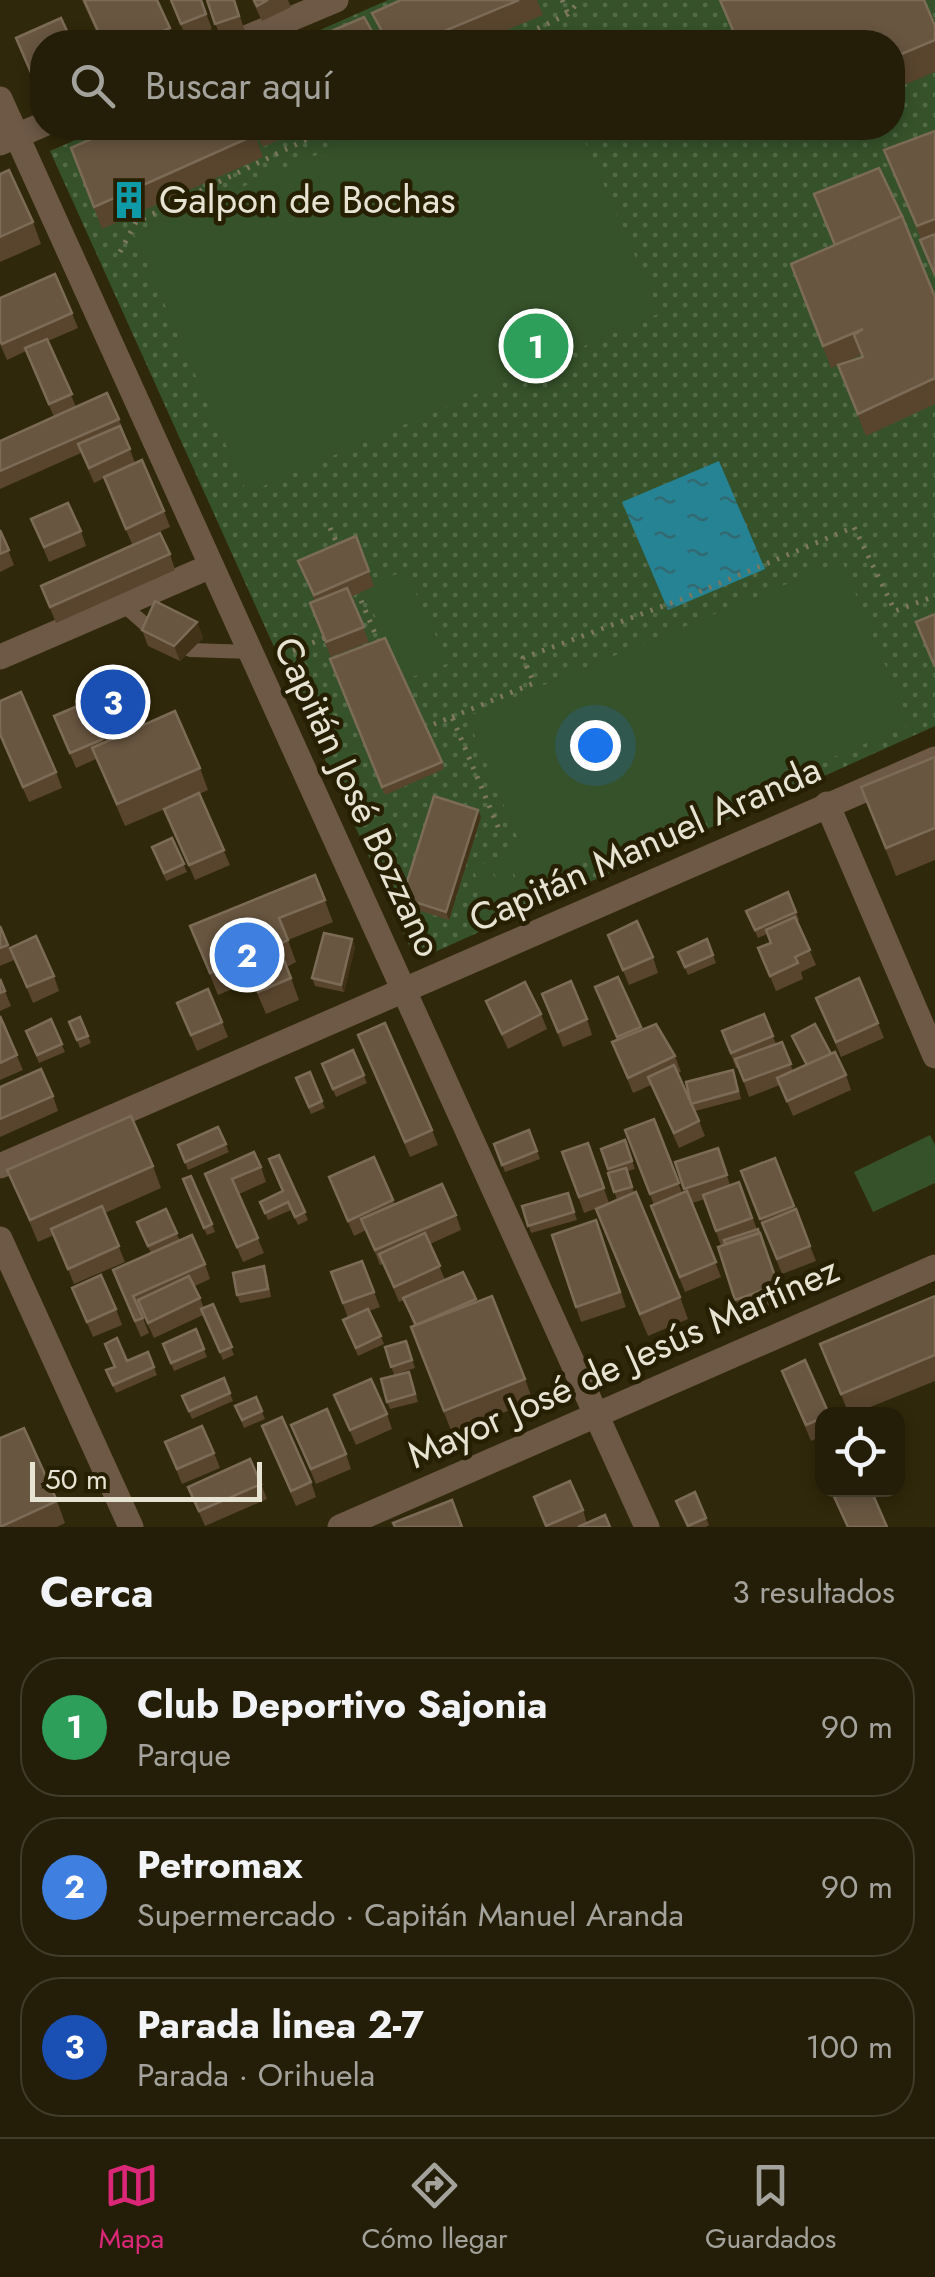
<!DOCTYPE html>
<html lang="es">
<head>
<meta charset="utf-8">
<style>
	body { margin:0; font-family:Jost,sans-serif; background:#2c2712; color:#f1f3f6 }
	.controls { position:absolute; right:30px; bottom:30px; display:grid; overflow:hidden; border-radius:20px; box-shadow:0 5px 15px #0003 }
	.controls button { width:90px; height:90px; display:grid; place-items:center; padding:0; border:0; border-bottom:2px solid #413c29; background:#241e08; color:#f1f3f6; font:50px sans-serif }
	.scale { position:absolute; left:30px; bottom:25px; width:232px; box-sizing:border-box; padding-left:10px; border:5px solid #e7e3d2; border-top:0; font-size:28px; line-height:35px; white-space:nowrap; color:#e7e3d2; -webkit-text-stroke:8px #261f01; paint-order:stroke }
	.you { position:absolute; left:595px; top:745px; width:35px; height:35px; margin:-25px; border:8px solid #fff; border-radius:50%; background:#1a73e8; box-shadow:0 0 0 15px #1a73e833 }
	.badge { display:grid; place-items:center; width:65px; height:65px; border-radius:50%; background:#db2777; color:#fff; font-size:32px; font-weight:700 }
	.pin { position:absolute; translate:-50% -50%; border:5px solid #fff; box-shadow:0 2px 10px #0006 }
	.list { margin:0; padding:0; list-style:none }
	h2 { display:flex; justify-content:space-between; align-items:center; height:130px; margin:0; padding:0 40px; font-size:42px }
	h2 small { font-size:32px; font-weight:400; color:#a3a29c }
	.list li { display:grid; grid-template-columns:65px 1fr auto; gap:30px; align-items:center; box-sizing:border-box; height:140px; margin:0 20px 20px; padding:0 20px; border:2px solid #413c29; border-radius:40px }
	.list b { display:block; font-size:38px; white-space:nowrap }
	.list p { margin:0; font-size:32px; white-space:nowrap; color:#a3a29c }
	.list em { font-size:32px; font-style:normal; color:#a3a29c }
	.icon { flex:none; width:55px; height:55px; fill:none; stroke:currentColor; stroke-width:2; stroke-linecap:round; stroke-linejoin:round }
	.map { position:relative; flex:none; width:935px; height:1527px; overflow:hidden }
	.search { position:absolute; background:#241e08; box-shadow:0 5px 15px #0003; left:30px; right:30px; top:30px; height:110px; display:flex; align-items:center; gap:25px; box-sizing:border-box; padding:0 35px; border-radius:40px; color:#a3a29c; font-size:38px }
	.sheet { height:610px; background:#241e08 }
	nav { display:flex; justify-content:space-around; align-items:center; box-sizing:border-box; height:140px; border-top:2px solid #413c29; background:#241e08; font-size:28px; color:#a3a29c }
	nav a { display:grid; justify-items:center; gap:5px }
	nav .on { color:#db2777 }
	.map>svg:first-child { display:block }
	.park { fill:url(#park-dots) }
	.pitch { fill:#36522a }
	.water { fill:url(#water-ripples) }
	.lines { fill:none; stroke-linecap:round; stroke-linejoin:round }
	.path { stroke:#7d775e; stroke-width:5; stroke-dasharray:2.5 8; stroke-linecap:butt }
	.service { stroke:#6d5946; stroke-width:14 }
	.minor { stroke:#6d5946; stroke-width:25 }
	.wall { fill:#59452e }
	.shaded-wall { fill:#423218 }
	.building { fill:#685640; stroke:#7c6c57; stroke-width:2.5 }
	.labels { text-anchor:middle; stroke-width:9; stroke-linejoin:round; paint-order:stroke }
	.poi-label { font-size:38px; fill:#e7e3d2; stroke:#261f01; text-anchor:start }
	.street-label { font-size:38px; fill:#e7e3d2; stroke:#261f01 }
</style>
</head>
<body>
<div class="map">
<svg width="935" height="1527" viewBox="0 0 935 1527">
	<defs>
		<pattern id="park-dots" width="8" height="8" patternUnits="userSpaceOnUse" patternTransform="scale(2.5)"><rect width="8" height="8" fill="#36522a"/><path d="M2 2h.1M6 6h.1" fill="none" stroke="#536b48" stroke-width="1.8" stroke-linecap="round"/></pattern>
		<pattern id="water-ripples" width="26" height="14" patternUnits="userSpaceOnUse" patternTransform="scale(2.5)"><rect width="26" height="14" fill="#258394"/><path d="M2 4q2-2 4 0t4 0M15 11q2-2 4 0t4 0" fill="none" stroke="#326a72"/></pattern>
	</defs>
	<rect width="100%" height="100%" fill="#30280a"/>
	<polygon class="park" points="388,0 935,0 935,726 426,956 411,950 50,151 103,128 892,128 892,42 293,42"/>
	<g class="pitch">
		<polygon points="379,128 579,128 660,313 247,493 134,234"/>
		<polygon points="842,561 910,725 536,881 539,888 524,895 505,854 519,847 523,851 467,717"/>
		<polygon points="405,571 449,663 404,680 362,587"/>
		<polygon points="504,855 522,896 491,910 473,869 487,862 503,894 489,862"/>
		<polygon points="930,1135 935,1145 935,1183 873,1212 854,1172"/>
	</g>
	<polygon class="water" points="719,461 765,569 668,610 622,502"/>
	<g class="lines">
		<g class="path">
			<polyline points="562,0 568,14"/>
			<polyline points="509,42 568,14 580,0"/>
			<polyline points="120,252 136,222 330,128"/>
			<polyline points="330,528 339,548"/>
			<polyline points="357,591 380,645"/>
			<polyline points="293,651 329,636"/>
			<polyline points="452,717 534,683 523,658 682,599 854,527 895,611 935,596"/>
			<polyline points="424,728 452,717 501,834"/>
		</g>
		<g class="service">
			<polyline points="122,604 154,632"/>
			<polyline points="190,650 251,652"/>
		</g>
		<g class="minor">
			<polyline points="236,42 336,0"/>
			<polyline points="0,99 647,1527"/>
			<polyline points="0,143 42,125"/>
			<polyline points="0,657 211,566"/>
			<polyline points="827,804 935,1056"/>
			<polyline points="0,1166 935,759"/>
			<polyline points="0,1239 131,1527"/>
			<polyline points="340,1527 935,1267"/>
		</g>
	</g>
	<g class="wall">
		<polygon points="82,0 157,0 175,42 101,42"/>
		<polygon points="170,0 201,0 212,29 187,39"/>
		<polygon points="207,0 234,0 245,31 221,39"/>
		<polygon points="252,0 288,0 291,7 262,21"/>
		<polygon points="401,0 537,0 543,15 478,42 384,42 372,13"/>
		<polygon points="720,0 935,26 935,72 892,90 892,42 737,42"/>
		<polygon points="253,128 306,128 263,147"/>
		<polygon points="773,128 805,128 778,139"/>
		<polygon points="935,131 935,277 921,239 884,150"/>
		<polygon points="255,135 263,157 102,229 71,148"/>
		<polygon points="0,174 33,222 41,244 0,262"/>
		<polygon points="799,286 935,297 935,404 866,436 846,387 862,357 861,355 831,368"/>
		<polygon points="0,298 72,313 78,328 48,341 76,407 119,419 135,463 164,511 170,527 132,544 104,478 94,483 81,453 0,489 0,441 54,417 26,351 7,360 0,344"/>
		<polygon points="31,519 81,531 86,546 49,562"/>
		<polygon points="0,530 14,565 0,572"/>
		<polygon points="356,536 374,586 351,597 369,642 331,657 315,619 315,601 298,561"/>
		<polygon points="170,554 175,570 56,623 41,586"/>
		<polygon points="197,622 203,638 180,661 148,646 142,630"/>
		<polygon points="330,659 442,762 444,769 385,795"/>
		<polygon points="124,673 146,724 200,768 208,790 199,794 230,865 195,880 165,809 125,826 96,759 76,768 54,716 87,702 104,743 106,742 85,690"/>
		<polygon points="0,701 56,772 62,788 29,802 0,737"/>
		<polygon points="935,757 935,860 896,876 861,787"/>
		<polygon points="478,810 481,817 449,920 405,906 402,898"/>
		<polygon points="172,838 187,872 166,881 152,847"/>
		<polygon points="315,875 333,922 288,940 296,962 287,967 299,1000 266,1014 252,981 218,995 190,926"/>
		<polygon points="788,892 799,920 797,921 816,965 801,972 803,979 776,991 758,948 770,943 767,934 758,938 746,911"/>
		<polygon points="0,926 14,960 0,966"/>
		<polygon points="608,935 653,957 658,973 629,985"/>
		<polygon points="352,939 355,947 344,992 315,986 312,978"/>
		<polygon points="707,939 716,963 688,975 678,952"/>
		<polygon points="10,948 54,976 59,991 33,1003"/>
		<polygon points="618,977 642,1030 675,1056 681,1072 677,1073 691,1102 736,1078 741,1099 695,1111 705,1136 679,1148 651,1085 633,1093 612,1042 617,1040 595,987"/>
		<polygon points="0,979 11,1006 0,1011"/>
		<polygon points="542,994 587,1019 592,1035 563,1047"/>
		<polygon points="816,998 878,1023 884,1038 841,1057"/>
		<polygon points="486,1001 541,1014 547,1029 508,1049"/>
		<polygon points="177,1003 222,1022 228,1037 197,1051"/>
		<polygon points="764,1014 776,1044 782,1042 793,1071 806,1065 792,1036 831,1054 846,1075 851,1090 793,1116 780,1085 749,1097 739,1068 736,1068 722,1031"/>
		<polygon points="0,1016 23,1070 0,1080"/>
		<polygon points="80,1017 91,1043 80,1048 69,1022"/>
		<polygon points="51,1019 65,1052 39,1063 26,1031"/>
		<polygon points="358,1035 432,1130 438,1145 410,1157"/>
		<polygon points="353,1050 367,1083 336,1097 322,1064"/>
		<polygon points="296,1078 322,1101 325,1108 311,1114"/>
		<polygon points="0,1087 53,1096 58,1111 0,1137"/>
		<polygon points="654,1119 682,1193 685,1191 675,1162 718,1148 730,1185 739,1182 784,1300 741,1315 718,1247 721,1246 705,1199 692,1203 721,1277 685,1292 656,1221 654,1205 625,1130"/>
		<polygon points="218,1127 229,1152 188,1170 178,1145"/>
		<polygon points="529,1130 540,1159 505,1172 494,1144"/>
		<polygon points="625,1140 635,1169 628,1171 634,1193 680,1297 688,1319 648,1336 604,1231 596,1209 600,1207 584,1213 562,1152 588,1143 609,1203 617,1200 601,1149"/>
		<polygon points="279,1155 308,1220 298,1225 291,1210 268,1220 260,1202 283,1191"/>
		<polygon points="374,1157 395,1204 456,1215 461,1230 430,1244 445,1280 463,1272 477,1302 525,1379 533,1401 452,1433 419,1349 414,1326 404,1300 399,1302 383,1264 380,1265 366,1230 354,1236 329,1177"/>
		<polygon points="775,1158 816,1261 782,1274 741,1171"/>
		<polygon points="153,1166 161,1188 105,1213 125,1262 74,1284 54,1235 38,1242 7,1170"/>
		<polygon points="261,1167 266,1182 239,1194 264,1253 243,1262 205,1174"/>
		<polygon points="185,1187 212,1224 215,1232 207,1235"/>
		<polygon points="568,1193 577,1220 531,1233 522,1206"/>
		<polygon points="166,1209 180,1241 205,1264 210,1279 195,1286 204,1308 213,1304 234,1355 223,1360 203,1315 154,1338 141,1310 140,1311 149,1333 141,1337 118,1285 113,1270 151,1253 137,1222"/>
		<polygon points="596,1220 626,1307 581,1322 552,1235"/>
		<polygon points="362,1261 380,1307 369,1311 384,1344 358,1356 346,1328 348,1318 331,1272"/>
		<polygon points="267,1274 271,1297 240,1303 237,1295"/>
		<polygon points="72,1288 116,1309 122,1325 93,1337"/>
		<polygon points="935,1296 935,1381 853,1414 849,1414 820,1344"/>
		<polygon points="196,1329 207,1357 174,1371 163,1344"/>
		<polygon points="406,1341 415,1368 394,1375 385,1347"/>
		<polygon points="148,1352 157,1375 116,1393 106,1370"/>
		<polygon points="782,1371 822,1414 822,1436 811,1441"/>
		<polygon points="224,1378 233,1401 192,1419 182,1396"/>
		<polygon points="412,1379 418,1402 390,1409 387,1402"/>
		<polygon points="334,1395 387,1414 392,1429 356,1445"/>
		<polygon points="256,1397 265,1419 244,1428 235,1406"/>
		<polygon points="291,1425 346,1454 351,1469 316,1484"/>
		<polygon points="262,1426 311,1482 316,1497 296,1506"/>
		<polygon points="165,1442 214,1453 220,1468 182,1484"/>
		<polygon points="261,1484 267,1499 205,1526 188,1487"/>
		<polygon points="695,1492 709,1525 706,1527 687,1527 676,1501"/>
		<polygon points="534,1497 583,1510 587,1523 610,1527 546,1527"/>
		<polygon points="57,1501 65,1523 57,1527 0,1527"/>
	</g>
	<g class="shaded-wall">
		<polygon points="197,622 203,638 180,661 174,646"/>
		<polygon points="478,810 481,817 449,920 446,912"/>
		<polygon points="352,939 355,947 344,992 341,985"/>
	</g>
	<g class="building">
		<polygon points="84,0 157,0 170,28 138,42 103,42"/>
		<polygon points="171,0 201,0 206,14 181,24"/>
		<polygon points="207,0 234,0 239,16 215,24"/>
		<polygon points="254,0 268,0 257,6"/>
		<polygon points="401,0 519,0 418,42 388,42 372,13"/>
		<polygon points="720,0 924,0 935,26 935,40 892,58 892,42 738,42"/>
		<polygon points="364,17 378,42 306,42"/>
		<polygon points="61,18 72,42 42,42 42,98 16,38"/>
		<polygon points="116,128 251,128 255,135 94,207 71,148"/>
		<polygon points="935,131 935,219 917,226 884,150"/>
		<polygon points="879,168 902,216 835,245 814,194"/>
		<polygon points="9,170 33,222 0,237 0,174"/>
		<polygon points="902,216 935,297 935,378 858,414 838,365 863,357 854,335 863,329 823,346 791,264"/>
		<polygon points="935,234 935,275 920,240"/>
		<polygon points="55,274 72,313 2,344 0,341 0,298"/>
		<polygon points="47,339 72,394 49,404 25,348"/>
		<polygon points="107,393 119,419 0,471 0,441"/>
		<polygon points="120,426 130,449 89,468 78,444"/>
		<polygon points="142,460 164,511 126,529 104,477"/>
		<polygon points="68,503 81,531 44,547 31,519"/>
		<polygon points="0,530 9,550 0,554"/>
		<polygon points="160,533 170,554 50,607 41,586"/>
		<polygon points="356,536 369,571 314,595 298,561"/>
		<polygon points="347,588 364,627 326,642 310,603"/>
		<polygon points="155,601 197,622 174,646 142,630"/>
		<polygon points="935,614 935,667 916,622"/>
		<polygon points="385,638 442,762 382,787 330,659"/>
		<polygon points="124,673 144,719 105,736 85,690"/>
		<polygon points="21,692 56,772 23,787 0,734 0,701"/>
		<polygon points="87,702 103,739 70,753 54,716"/>
		<polygon points="175,711 200,768 117,804 92,748"/>
		<polygon points="935,757 935,828 886,848 861,787"/>
		<polygon points="199,793 224,850 189,865 164,809"/>
		<polygon points="434,796 478,810 446,912 402,898"/>
		<polygon points="172,838 184,864 164,873 152,847"/>
		<polygon points="315,875 325,900 279,918 288,940 278,945 291,978 258,992 244,959 210,973 190,926"/>
		<polygon points="788,892 796,912 755,930 746,911"/>
		<polygon points="795,917 810,950 795,957 798,963 770,976 758,948 771,943 766,930"/>
		<polygon points="637,921 653,957 623,970 608,935"/>
		<polygon points="0,926 8,945 0,948"/>
		<polygon points="324,933 352,939 341,985 312,978"/>
		<polygon points="36,936 54,976 27,987 10,948"/>
		<polygon points="707,939 713,955 685,967 678,952"/>
		<polygon points="618,977 641,1027 617,1037 595,987"/>
		<polygon points="859,978 878,1023 836,1042 816,998"/>
		<polygon points="0,979 5,991 0,993"/>
		<polygon points="571,981 587,1019 558,1032 542,994"/>
		<polygon points="525,982 541,1014 502,1034 486,1001"/>
		<polygon points="208,989 222,1022 191,1035 177,1003"/>
		<polygon points="764,1014 773,1036 731,1053 722,1031"/>
		<polygon points="0,1016 17,1055 0,1063"/>
		<polygon points="80,1017 88,1036 77,1040 69,1022"/>
		<polygon points="51,1019 62,1044 37,1055 26,1031"/>
		<polygon points="385,1023 432,1130 405,1142 358,1035"/>
		<polygon points="656,1024 675,1056 628,1078 612,1042"/>
		<polygon points="815,1024 831,1054 807,1065 792,1036"/>
		<polygon points="782,1042 791,1064 744,1081 735,1059"/>
		<polygon points="353,1050 364,1075 333,1089 322,1064"/>
		<polygon points="835,1052 846,1075 787,1101 777,1078"/>
		<polygon points="674,1065 699,1121 674,1133 648,1077"/>
		<polygon points="41,1069 53,1096 0,1119 0,1087"/>
		<polygon points="733,1070 738,1091 691,1104 686,1082"/>
		<polygon points="310,1072 322,1101 309,1107 296,1078"/>
		<polygon points="131,1116 153,1166 30,1220 7,1170"/>
		<polygon points="654,1119 679,1183 650,1194 625,1130"/>
		<polygon points="218,1127 226,1144 185,1162 178,1145"/>
		<polygon points="529,1130 537,1151 502,1165 494,1144"/>
		<polygon points="625,1140 632,1161 608,1169 601,1149"/>
		<polygon points="588,1143 604,1188 579,1197 562,1152"/>
		<polygon points="718,1148 727,1175 684,1189 675,1162"/>
		<polygon points="254,1152 261,1167 232,1179 258,1238 237,1247 205,1174"/>
		<polygon points="279,1155 305,1212 295,1217 288,1202 265,1213 260,1202 283,1191 269,1159"/>
		<polygon points="374,1157 393,1200 348,1221 329,1177"/>
		<polygon points="775,1158 794,1206 760,1219 741,1171"/>
		<polygon points="626,1168 632,1187 614,1192 608,1173"/>
		<polygon points="191,1176 212,1224 204,1228 183,1179"/>
		<polygon points="739,1182 752,1218 716,1231 703,1195"/>
		<polygon points="442,1184 456,1215 375,1250 361,1219"/>
		<polygon points="687,1191 716,1262 680,1277 651,1206"/>
		<polygon points="636,1192 680,1297 640,1314 596,1209"/>
		<polygon points="568,1193 574,1212 528,1226 522,1206"/>
		<polygon points="102,1206 119,1246 68,1269 51,1229"/>
		<polygon points="166,1209 177,1233 148,1246 137,1222"/>
		<polygon points="796,1209 810,1246 777,1259 762,1223"/>
		<polygon points="596,1220 620,1292 576,1307 552,1235"/>
		<polygon points="758,1229 759,1233 725,1244 724,1240"/>
		<polygon points="425,1233 440,1266 394,1287 379,1254"/>
		<polygon points="760,1233 778,1285 735,1300 718,1247"/>
		<polygon points="192,1235 205,1264 133,1296 143,1318 135,1321 113,1270"/>
		<polygon points="362,1261 374,1292 343,1303 331,1272"/>
		<polygon points="264,1266 268,1289 237,1295 233,1273"/>
		<polygon points="463,1272 476,1299 416,1325 403,1298"/>
		<polygon points="101,1275 116,1309 87,1322 72,1288"/>
		<polygon points="189,1276 200,1298 148,1323 138,1300"/>
		<polygon points="492,1296 525,1379 444,1411 411,1327"/>
		<polygon points="935,1296 935,1355 841,1394 820,1344"/>
		<polygon points="213,1304 232,1347 220,1352 201,1309"/>
		<polygon points="368,1309 381,1336 356,1348 343,1320"/>
		<polygon points="196,1329 204,1349 171,1363 163,1344"/>
		<polygon points="117,1338 127,1361 148,1352 154,1367 113,1385 106,1370 115,1367 105,1344"/>
		<polygon points="406,1341 412,1360 391,1367 385,1347"/>
		<polygon points="805,1360 829,1414 822,1414 822,1418 806,1425 782,1371"/>
		<polygon points="409,1372 415,1394 387,1402 381,1379"/>
		<polygon points="224,1378 230,1393 189,1411 182,1396"/>
		<polygon points="371,1379 387,1414 350,1430 334,1395"/>
		<polygon points="256,1397 262,1411 242,1420 235,1406"/>
		<polygon points="327,1409 346,1454 311,1469 291,1425"/>
		<polygon points="282,1417 311,1482 291,1491 262,1426"/>
		<polygon points="202,1426 214,1453 177,1469 165,1442"/>
		<polygon points="24,1428 57,1501 0,1527 0,1438"/>
		<polygon points="822,1455 822,1470 817,1458"/>
		<polygon points="250,1459 261,1484 199,1511 188,1487"/>
		<polygon points="570,1481 583,1510 546,1526 534,1497"/>
		<polygon points="831,1490 871,1490 887,1527 848,1527"/>
		<polygon points="695,1492 706,1518 688,1526 676,1501"/>
		<polygon points="452,1500 462,1527 395,1527 393,1523"/>
		<polygon points="605,1515 610,1527 578,1527"/>
	</g>
	<defs>
		<g id="building-bare" transform="scale(3)"><path d="M-4-6H4V6H1V3H-1V6H-4ZM-2.5-4.3h1.7v1.8h-1.7ZM.8-4.3h1.7v1.8H.8ZM-2.5-1h1.7V.8h-1.7ZM.8-1h1.7V.8H.8Z" fill="#0f9aa8" stroke="#261f01" stroke-width="2.5" paint-order="stroke"/></g>
	</defs>
	<g fill-rule="evenodd">
		<use href="#building-bare" x="129" y="200"/>
	</g>
	<g class="labels">
		<g class="poi-label">
			<text x="159" y="213">Galpon de Bochas</text>
		</g>
		<g class="street-label">
			<text transform="translate(358 797) rotate(65)" y="13">Capitán José Bozzano</text>
			<text transform="translate(645 844) rotate(-24)" y="13">Capitán Manuel Aranda</text>
			<text transform="translate(623 1362) rotate(-24)" y="13">Mayor José de Jesús Martínez</text>
		</g>
	</g>
</svg>
<div class="controls">
<button><svg class="icon" aria-label="locate" viewBox="0 0 24 24"><circle cx="12" cy="12" r="6"/><path d="M12 2v4M12 18v4M2 12h4M18 12h4"/></svg></button>
</div>
<div class="scale">50 m</div>
<div class="you"></div>
<div class="pin badge" style="left:536px;top:346px;background:#2e9e5b">1</div>
<div class="pin badge" style="left:247px;top:955px;background:#3f7fe0">2</div>
<div class="pin badge" style="left:113px;top:702px;background:#1a4fb4">3</div>
<div class="search"><svg class="icon" aria-label="search" viewBox="0 0 24 24"><circle cx="10" cy="10" r="6"/><path d="M15 15l6 6"/></svg>Buscar aquí</div>
</div>
<section class="sheet">
<h2>Cerca<small>3 resultados</small></h2>
<ul class="list">
<li><span class="badge" style="background:#2e9e5b">1</span><div><b>Club Deportivo Sajonia</b><p>Parque</p></div><em>90 m</em></li>
<li><span class="badge" style="background:#3f7fe0">2</span><div><b>Petromax</b><p>Supermercado · Capitán Manuel Aranda</p></div><em>90 m</em></li>
<li><span class="badge" style="background:#1a4fb4">3</span><div><b>Parada linea 2-7</b><p>Parada · Orihuela</p></div><em>100 m</em></li>
</ul>
</section>
<nav>
<a class="on"><svg class="icon" aria-label="map" viewBox="0 0 24 24"><path d="M3 6l6-2 6 2 6-2v14l-6 2-6-2-6 2zM9 4v14M15 6v14"/></svg>Mapa</a>
<a><svg class="icon" aria-label="directions" viewBox="0 0 24 24"><path d="M12 3l9 9-9 9-9-9zM9 14v-3h6M13 9l2 2-2 2"/></svg>Cómo llegar</a>
<a><svg class="icon" aria-label="saved" viewBox="0 0 24 24"><path d="M7 4h10v16l-5-4-5 4z"/></svg>Guardados</a>
</nav>
</body>
</html>
